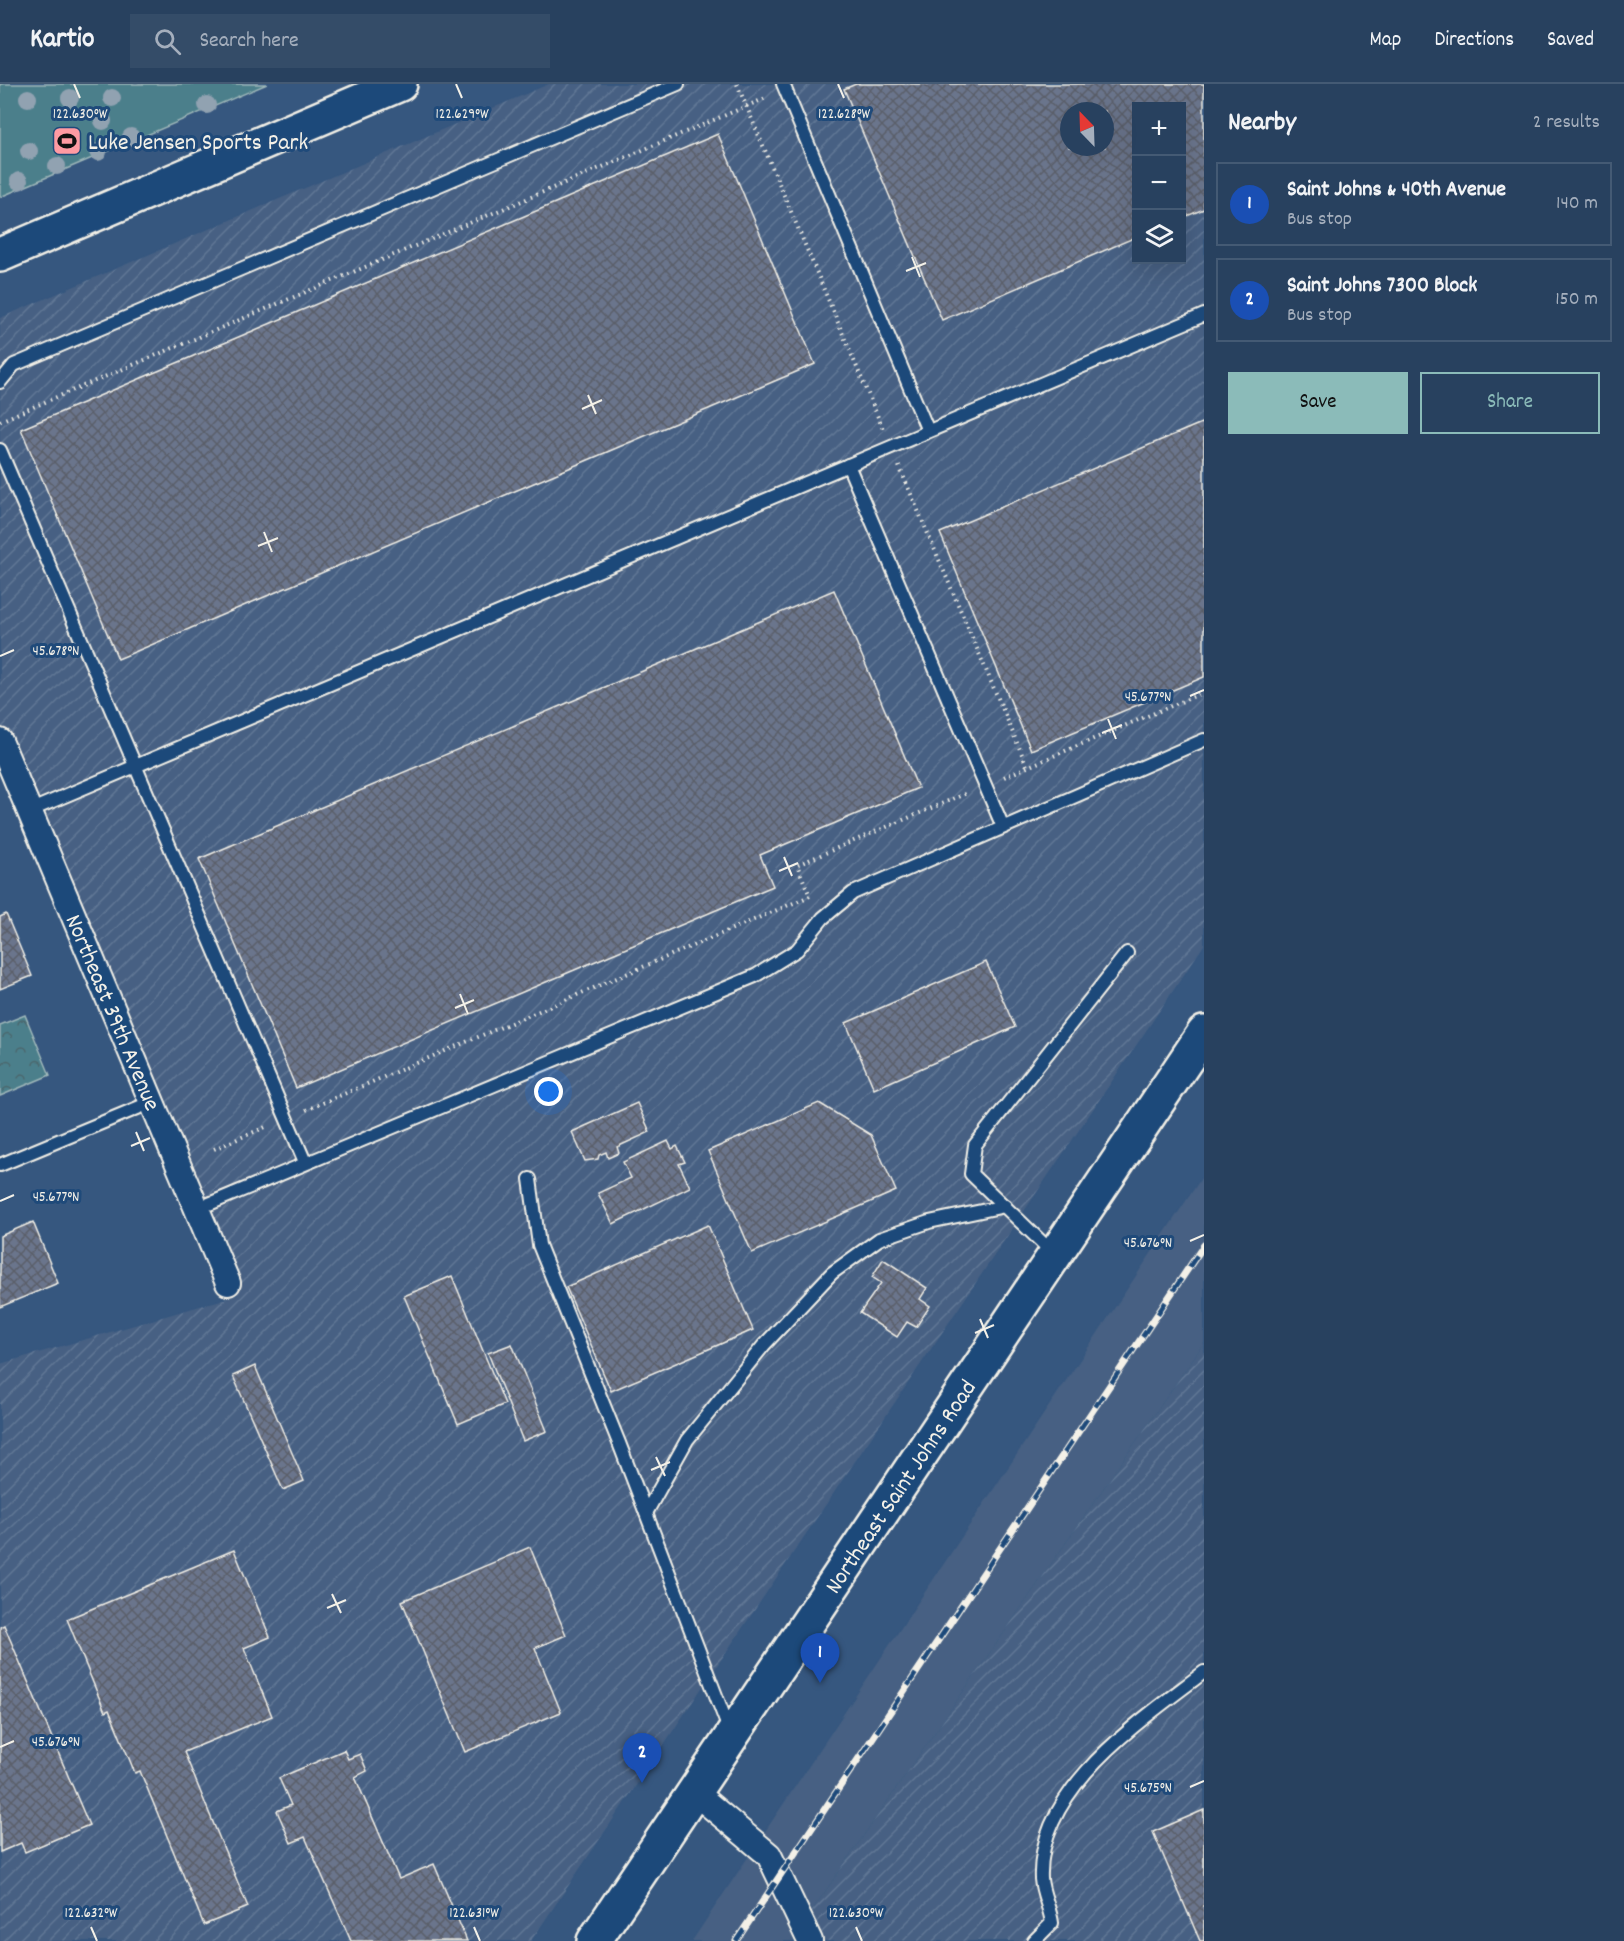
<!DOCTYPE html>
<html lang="en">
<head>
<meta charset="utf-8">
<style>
	body { margin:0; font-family:Dekko,sans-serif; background:#344c68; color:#f1f3f6 }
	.controls { position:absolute; right:18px; top:18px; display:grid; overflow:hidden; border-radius:0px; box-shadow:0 6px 24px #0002 }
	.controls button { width:54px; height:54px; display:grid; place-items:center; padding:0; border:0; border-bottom:2px solid #445a74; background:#28415f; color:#f1f3f6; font:30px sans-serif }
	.compass { position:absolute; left:1060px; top:18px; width:54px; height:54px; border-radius:50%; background:#28415f; box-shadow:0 6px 24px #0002; rotate:337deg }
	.you { position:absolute; left:549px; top:1008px; width:21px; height:21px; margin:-15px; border:4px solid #fff; border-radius:50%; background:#1a73e8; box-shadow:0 0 0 9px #1a73e833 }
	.badge { display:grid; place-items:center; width:39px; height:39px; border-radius:50%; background:#8bbbb9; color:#fff; font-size:20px; font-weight:700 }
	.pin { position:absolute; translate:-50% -50px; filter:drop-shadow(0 2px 3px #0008) }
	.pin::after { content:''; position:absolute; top:32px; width:21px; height:18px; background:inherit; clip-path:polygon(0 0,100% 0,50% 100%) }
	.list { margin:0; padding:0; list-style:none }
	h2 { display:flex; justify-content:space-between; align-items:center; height:78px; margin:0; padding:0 24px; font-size:26px }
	h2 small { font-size:20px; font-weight:400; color:#a5afbd }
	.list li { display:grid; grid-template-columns:39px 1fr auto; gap:18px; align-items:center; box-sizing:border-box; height:84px; margin:0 12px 12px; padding:0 12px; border:2px solid #445a74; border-radius:0px }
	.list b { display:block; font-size:22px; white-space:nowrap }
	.list p { margin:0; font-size:20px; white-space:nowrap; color:#a5afbd }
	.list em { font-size:20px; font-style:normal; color:#a5afbd }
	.actions { display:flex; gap:12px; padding:18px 24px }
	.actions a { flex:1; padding:14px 0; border:2px solid #8bbbb9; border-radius:0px; text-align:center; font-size:21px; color:#8bbbb9 }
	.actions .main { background:#8bbbb9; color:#111 }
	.icon { flex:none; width:33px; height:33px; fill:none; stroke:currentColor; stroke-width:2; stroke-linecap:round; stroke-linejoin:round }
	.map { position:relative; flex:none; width:1204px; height:1857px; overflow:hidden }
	header { display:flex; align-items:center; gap:36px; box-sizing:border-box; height:84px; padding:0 30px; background:#28415f; border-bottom:2px solid #445a74 }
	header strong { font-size:28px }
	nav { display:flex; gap:33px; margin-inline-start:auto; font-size:21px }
	.search { width:420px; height:54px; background:#344c68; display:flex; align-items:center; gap:15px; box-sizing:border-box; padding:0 21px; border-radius:0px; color:#a5afbd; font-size:22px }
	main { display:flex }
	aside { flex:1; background:#28415f }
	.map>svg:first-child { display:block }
	.built { fill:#466083 }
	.industrial { fill:url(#industrial-furrows); fill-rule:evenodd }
	.park { fill:url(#park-crowns); stroke:#a0b8ba; stroke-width:1.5 }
	.garden { fill:#4c7f8b; stroke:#a0b8ba; stroke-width:1.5 }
	.building { fill:url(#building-cross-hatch); stroke:#f4f1e8; stroke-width:1.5; fill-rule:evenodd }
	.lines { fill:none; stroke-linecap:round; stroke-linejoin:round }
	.service-casing { stroke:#f4f1e8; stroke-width:16 }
	.minor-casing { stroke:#f4f1e8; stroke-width:28 }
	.secondary-casing { stroke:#f4f1e8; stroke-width:38 }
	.primary-casing { stroke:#f4f1e8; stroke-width:38 }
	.path { stroke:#f4f1e8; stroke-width:4; stroke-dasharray:1.5 4.5; stroke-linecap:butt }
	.service { stroke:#1f4a7a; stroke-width:12 }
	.minor { stroke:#1f4a7a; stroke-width:24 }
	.secondary { stroke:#1f4a7a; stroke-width:33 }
	.primary { stroke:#1f4a7a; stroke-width:33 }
	.rail-casing { stroke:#f4f1e8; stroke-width:7 }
	.rail { stroke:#1f4a7a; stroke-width:4.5; stroke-dasharray:14; stroke-linecap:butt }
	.tree { fill:#91a2b1 }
	.ticks { fill:none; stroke:#f4f1e8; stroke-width:2 }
	.labels { text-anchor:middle; stroke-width:6; stroke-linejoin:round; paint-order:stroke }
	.poi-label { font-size:24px; fill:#f4f1e8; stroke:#1f4a7a; text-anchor:start }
	.street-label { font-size:24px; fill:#f4f1e8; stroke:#1f4a7a }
	.ticks-label { font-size:15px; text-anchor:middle; fill:#f4f1e8; stroke:#1f4a7a; stroke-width:6; stroke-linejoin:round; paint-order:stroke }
</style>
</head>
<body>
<header>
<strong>Kartio</strong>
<div class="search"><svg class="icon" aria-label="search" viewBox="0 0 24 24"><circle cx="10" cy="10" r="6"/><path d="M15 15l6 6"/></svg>Search here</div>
<nav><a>Map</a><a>Directions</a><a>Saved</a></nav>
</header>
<main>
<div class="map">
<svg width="1204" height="1857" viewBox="0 0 1204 1857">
	<defs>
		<pattern id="industrial-furrows" width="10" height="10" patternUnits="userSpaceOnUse" patternTransform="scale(1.5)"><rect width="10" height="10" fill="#466083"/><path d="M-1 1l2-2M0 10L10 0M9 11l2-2" fill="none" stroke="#617795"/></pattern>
		<pattern id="park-crowns" width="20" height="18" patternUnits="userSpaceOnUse" patternTransform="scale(1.5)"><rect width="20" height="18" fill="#4c7f8b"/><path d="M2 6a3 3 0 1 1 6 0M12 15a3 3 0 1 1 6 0" fill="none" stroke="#4b666c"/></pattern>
		<pattern id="building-cross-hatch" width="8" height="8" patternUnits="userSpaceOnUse" patternTransform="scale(1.5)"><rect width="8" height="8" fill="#6b748c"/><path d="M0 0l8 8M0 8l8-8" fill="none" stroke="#5a5e69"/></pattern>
	</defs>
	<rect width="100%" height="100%" fill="#36577f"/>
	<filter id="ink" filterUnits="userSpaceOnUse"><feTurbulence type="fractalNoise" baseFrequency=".0167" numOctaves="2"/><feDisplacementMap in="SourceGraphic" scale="12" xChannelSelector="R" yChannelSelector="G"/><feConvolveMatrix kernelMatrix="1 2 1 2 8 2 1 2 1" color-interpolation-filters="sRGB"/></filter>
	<g filter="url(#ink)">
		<polygon class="built" points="1204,1090 1204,1259 791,1857 692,1857"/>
		<g class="industrial">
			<path d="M549,0H1204V861L531,1857H0V1280L238,1211L0,670V234ZM1136,22H1182V176H1136ZM1069,27H1105V63H1069Z"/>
			<polygon points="1204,1259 1204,1857 791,1857"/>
		</g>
		<polygon class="park" points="25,931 50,991 0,1012 0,941"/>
		<polygon class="garden" points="0,0 267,0 0,113"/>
		<g class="building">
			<path d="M856,0H1204V125L1182,134V22H1136V153L942,236L844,5ZM1069,27H1105V63H1069Z"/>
			<polygon points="718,50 815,280 118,575 21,345"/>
			<polygon points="1204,338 1204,593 1031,666 940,449"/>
			<polygon points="834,506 918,704 760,771 773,802 296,1004 199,775"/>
			<polygon points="6,830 32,892 0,905 0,833"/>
			<polygon points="986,878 1015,943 874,1005 846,939"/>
			<polygon points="637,1019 650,1048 617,1063 619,1069 608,1074 606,1068 599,1071 598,1075 585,1077 572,1048"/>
			<polygon points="819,1019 871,1051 896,1107 752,1169 708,1067"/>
			<polygon points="668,1057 672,1065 677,1062 685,1078 679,1080 690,1103 613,1140 598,1109 631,1094 623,1078"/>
			<polygon points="33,1138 58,1199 0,1223 0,1152"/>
			<polygon points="708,1141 753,1246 611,1307 566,1203"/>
			<polygon points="883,1175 927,1204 920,1215 930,1222 916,1243 907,1238 897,1253 860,1229 881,1199 872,1193"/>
			<polygon points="452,1192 505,1320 458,1340 404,1212"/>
			<polygon points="512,1260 547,1347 523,1357 488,1269"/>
			<polygon points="255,1282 304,1397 283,1406 233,1292"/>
			<polygon points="530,1463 566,1551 535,1564 561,1628 465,1668 402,1517"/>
			<polygon points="234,1466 270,1553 244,1564 272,1632 184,1668 248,1823 204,1841 140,1687 135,1689 109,1626 105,1628 67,1535"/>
			<polygon points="4,1541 89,1741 25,1768 21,1759 0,1768 0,1543"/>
			<polygon points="344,1666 348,1675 360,1670 367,1687 355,1693 399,1795 434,1780 467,1857 351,1857 305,1753 291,1759 277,1727 291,1721 279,1694"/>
			<polygon points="1204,1726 1204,1857 1200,1857 1153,1748"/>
		</g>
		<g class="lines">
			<g class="service-casing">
				<g id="service">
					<polyline points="783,0 928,347"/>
					<polyline points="0,298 14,281 678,0"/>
					<polyline points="0,366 305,1078"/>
					<polyline points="848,381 1003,743"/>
					<polyline points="29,727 1204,231"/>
					<polyline points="0,1081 152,1018"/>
					<polyline points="530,1095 539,1161 619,1359 730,1648"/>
					<polyline points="197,1125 755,892 797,866 823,834 853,809 1204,656"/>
					<polyline points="1054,1170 971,1090 975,1061 1127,869"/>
					<polyline points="646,1429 687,1356 764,1261 832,1189 879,1155 929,1138 1005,1122"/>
					<path d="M1034,1857L1052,1839C1050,1824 1042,1809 1041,1795C1037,1704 1141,1637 1204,1588"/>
				</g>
			</g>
			<g class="minor-casing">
				<g id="minor">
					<path id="s1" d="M0,657L228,1199"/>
					<polyline points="694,1708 769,1771 810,1857"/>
				</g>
			</g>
			<g class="secondary-casing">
				<g id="secondary">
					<path id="s2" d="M594,1857L1204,949"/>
				</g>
			</g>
			<g class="primary-casing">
				<polyline id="primary" points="0,171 400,0"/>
			</g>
			<g class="path">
				<polyline points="737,0 883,345"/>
				<polyline points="0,337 766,14"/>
				<polyline points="899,382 1027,682"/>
				<polyline points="1004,693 1204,608"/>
				<polyline points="306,1026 810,812 797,781 967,709"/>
				<polyline points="214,1065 268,1042"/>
			</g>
			<use href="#service" class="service"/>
			<use href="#minor" class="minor"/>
			<use href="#secondary" class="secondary"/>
			<use href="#primary" class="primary"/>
			<g class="rail-casing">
				<polyline id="rail" points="736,1857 1204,1161"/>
			</g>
			<use href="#rail" class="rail"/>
		</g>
		<g class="tree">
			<circle cx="28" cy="14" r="9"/>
			<circle cx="70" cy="14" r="9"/>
			<circle cx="112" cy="14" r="9"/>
			<circle cx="207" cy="21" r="9"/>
			<circle cx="103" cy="37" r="9"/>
			<circle cx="131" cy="53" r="9"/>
			<circle cx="29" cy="67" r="9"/>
			<circle cx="98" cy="68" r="9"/>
			<circle cx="57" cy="82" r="9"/>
			<circle cx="19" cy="97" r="9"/>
		</g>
	</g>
	<path class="ticks" d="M74,0L80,14M456,0L462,14M838,0L844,14M912,173L920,193M906,187L926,179M588,311L596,330M582,325L602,316M264,448L272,468M258,462L278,454M0,572L14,566M1190,612L1204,606M1108,635L1116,655M1102,649L1122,641M784,773L792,792M779,787L798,779M460,910L468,930M455,924L474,916M136,1048L144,1067M131,1062L150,1054M0,1117L14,1111M1190,1157L1204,1151M980,1235L988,1254M975,1249L994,1241M656,1373L665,1392M651,1386L670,1378M332,1510L341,1529M327,1524L346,1516M0,1663L14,1657M1190,1703L1204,1697M91,1843L97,1857M474,1843L480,1857M856,1843L862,1857"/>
	<defs>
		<g id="stadium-square" transform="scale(1.5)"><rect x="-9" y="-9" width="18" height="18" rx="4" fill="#ff9aa2" stroke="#1f4a7a"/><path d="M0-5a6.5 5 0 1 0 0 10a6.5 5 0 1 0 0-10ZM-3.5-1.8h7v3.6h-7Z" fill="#111"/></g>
	</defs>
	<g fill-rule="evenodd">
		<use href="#stadium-square" x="67" y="57"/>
	</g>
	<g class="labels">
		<g class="poi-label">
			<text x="88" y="65">Luke Jensen Sports Park</text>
		</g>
		<g class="street-label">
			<text dy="8" stroke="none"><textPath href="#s1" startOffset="294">Northeast 39th Avenue</textPath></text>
			<text dy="8" stroke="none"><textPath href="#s2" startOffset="548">Northeast Saint Johns Road</textPath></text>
		</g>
	</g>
	<g class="ticks-label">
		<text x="80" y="34">122.630°W</text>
		<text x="462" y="34">122.629°W</text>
		<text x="844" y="34">122.628°W</text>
		<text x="56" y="571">45.678°N</text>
		<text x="1148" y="617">45.677°N</text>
		<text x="56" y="1117">45.677°N</text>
		<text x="1148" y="1163">45.676°N</text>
		<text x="56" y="1662">45.676°N</text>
		<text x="1148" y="1708">45.675°N</text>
		<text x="91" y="1833">122.632°W</text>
		<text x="474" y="1833">122.631°W</text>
		<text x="856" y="1833">122.630°W</text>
	</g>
</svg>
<div class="controls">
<button>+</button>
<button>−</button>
<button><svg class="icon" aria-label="layers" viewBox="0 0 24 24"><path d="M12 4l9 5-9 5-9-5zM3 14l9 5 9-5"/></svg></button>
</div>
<svg class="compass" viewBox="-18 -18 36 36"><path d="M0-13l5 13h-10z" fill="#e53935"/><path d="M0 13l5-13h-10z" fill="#a5afbd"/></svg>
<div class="you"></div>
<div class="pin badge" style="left:820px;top:1599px;background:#1a4fb4">1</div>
<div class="pin badge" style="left:642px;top:1699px;background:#1a4fb4">2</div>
</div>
<aside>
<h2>Nearby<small>2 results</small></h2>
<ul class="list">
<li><span class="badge" style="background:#1a4fb4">1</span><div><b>Saint Johns &amp; 40th Avenue</b><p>Bus stop</p></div><em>140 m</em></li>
<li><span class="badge" style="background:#1a4fb4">2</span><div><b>Saint Johns 7300 Block</b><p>Bus stop</p></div><em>150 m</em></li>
</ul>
<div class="actions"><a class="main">Save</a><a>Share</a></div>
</aside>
</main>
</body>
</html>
